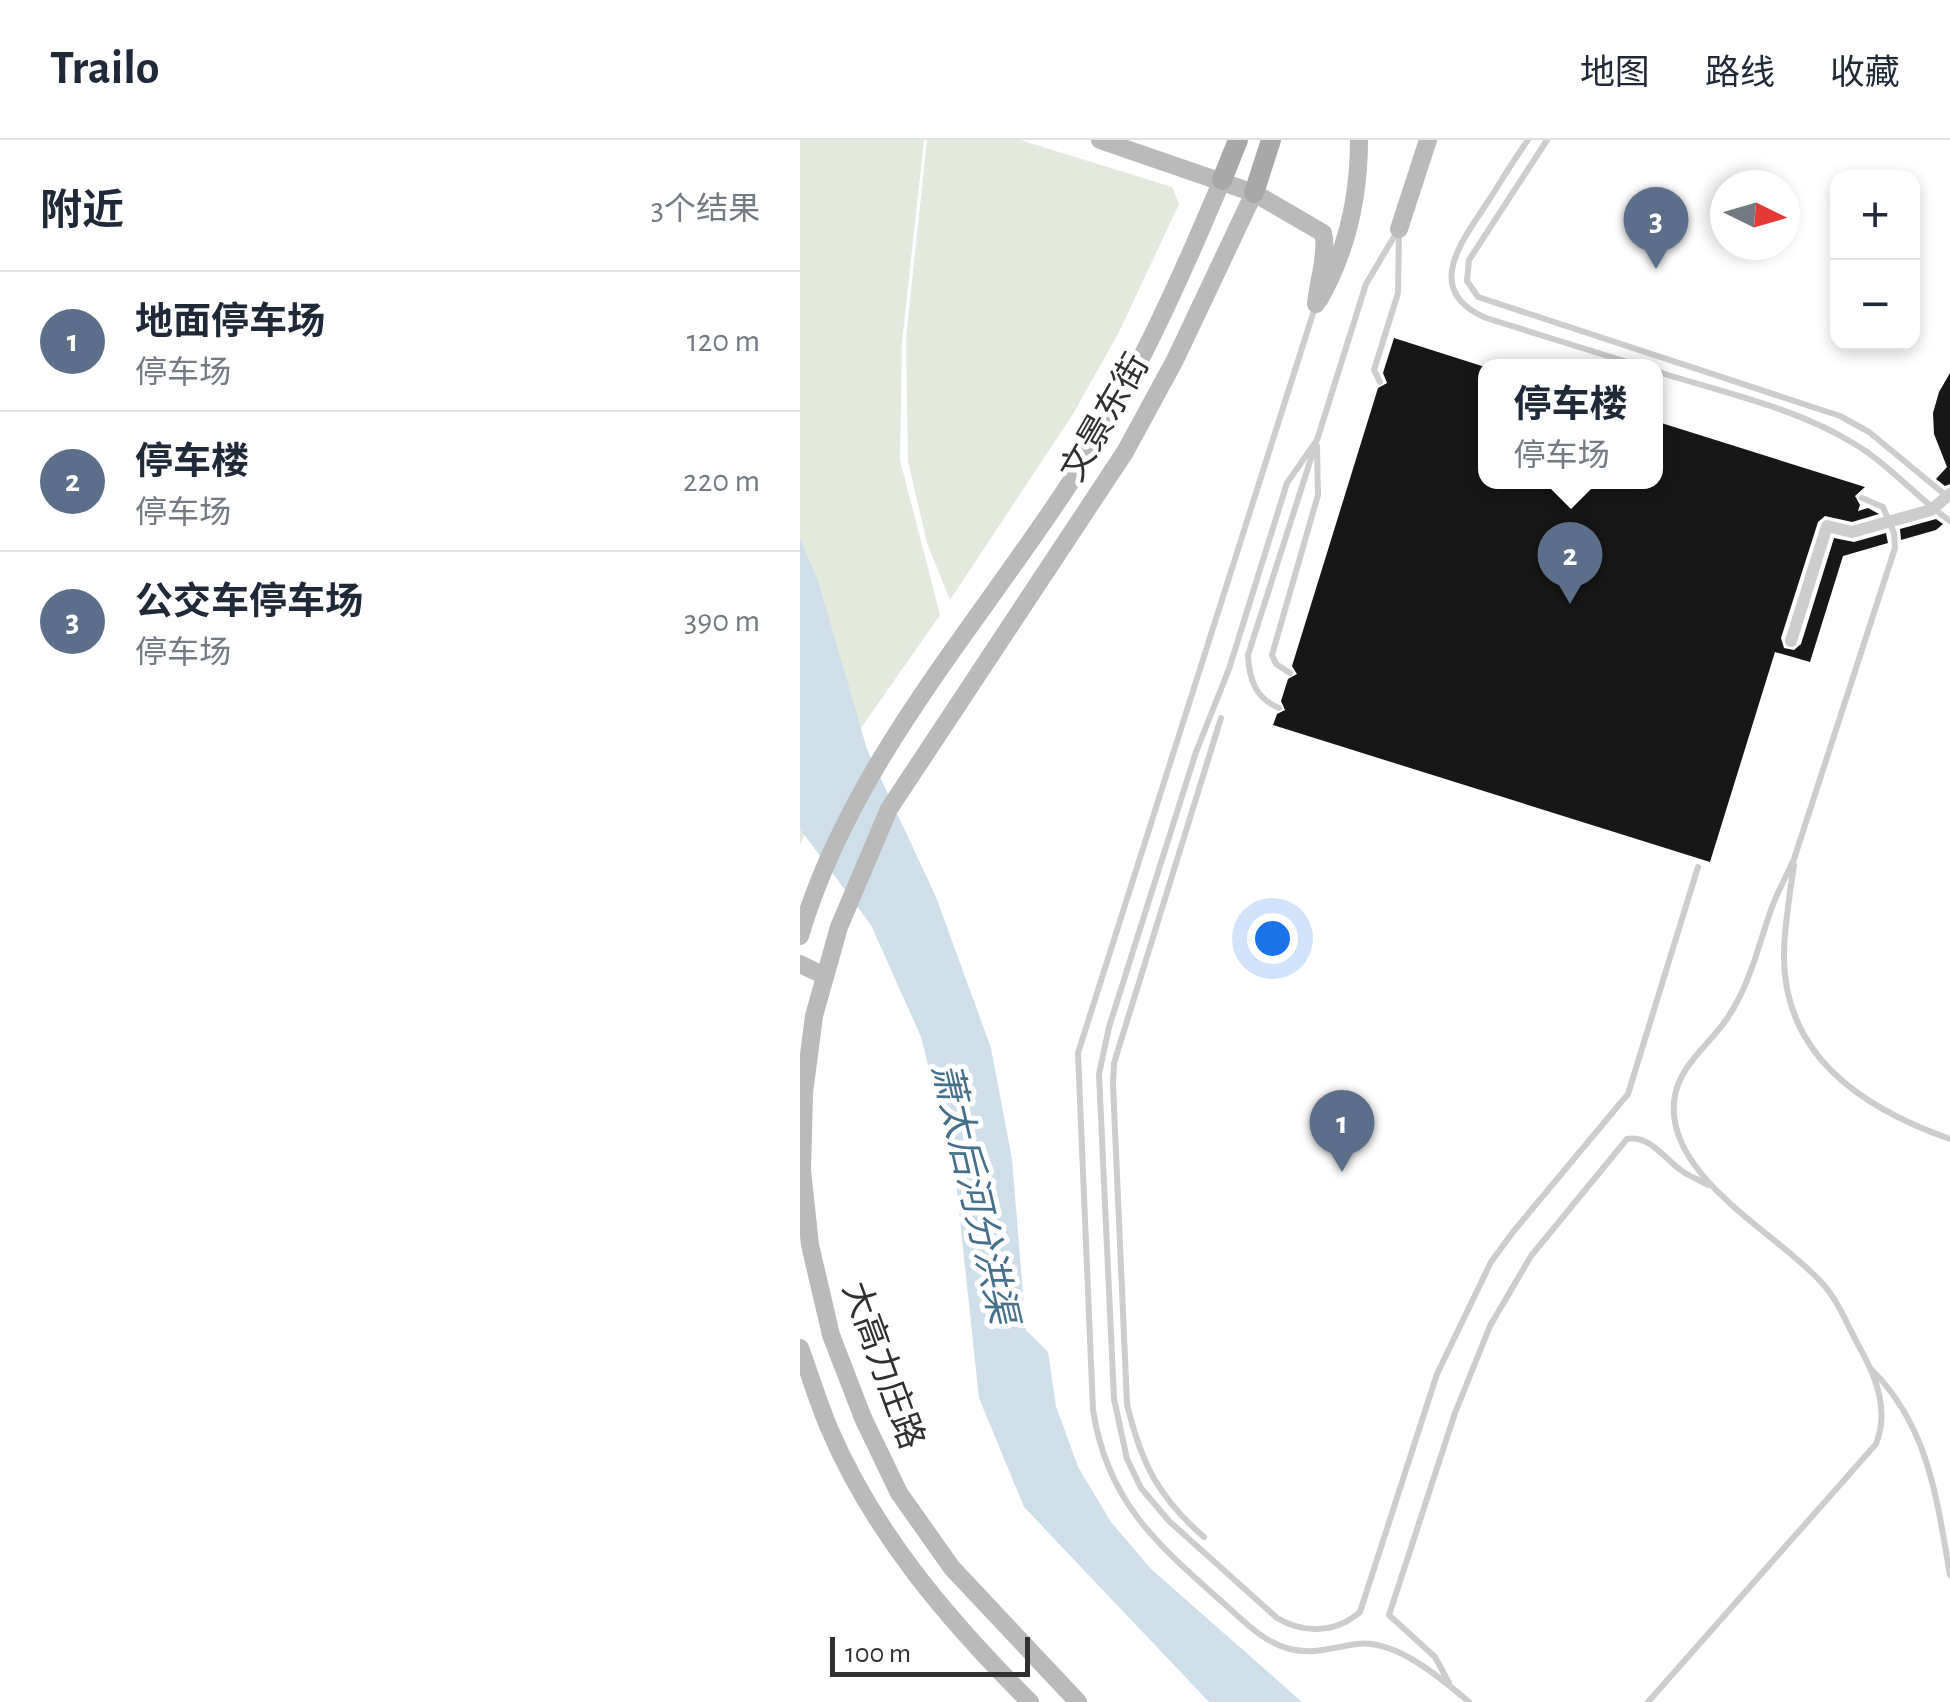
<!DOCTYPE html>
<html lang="zh">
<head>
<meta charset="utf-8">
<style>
	body { margin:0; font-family:"Alegreya Sans","Noto Sans SC",sans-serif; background:#f6f6f7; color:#1f2937 }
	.controls { position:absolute; right:30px; top:30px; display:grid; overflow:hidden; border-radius:20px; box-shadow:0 5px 15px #0003 }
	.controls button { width:90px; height:90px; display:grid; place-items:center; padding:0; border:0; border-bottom:2px solid #e0e1e3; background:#fff; color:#1f2937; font:50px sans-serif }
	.compass { position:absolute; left:910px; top:30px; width:90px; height:90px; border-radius:50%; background:#fff; box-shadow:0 5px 15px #0003; rotate:95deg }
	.scale { position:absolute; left:30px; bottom:25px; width:200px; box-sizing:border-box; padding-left:10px; border:5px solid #303030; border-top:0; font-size:28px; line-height:35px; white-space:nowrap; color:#303030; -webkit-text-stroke:8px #fff; paint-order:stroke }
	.you { position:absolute; left:472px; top:798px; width:35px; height:35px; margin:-25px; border:8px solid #fff; border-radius:50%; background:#1a73e8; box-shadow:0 0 0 15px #1a73e833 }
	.badge { display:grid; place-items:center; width:65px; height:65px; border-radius:50%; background:#111827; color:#fff; font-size:32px; font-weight:700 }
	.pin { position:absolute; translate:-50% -82px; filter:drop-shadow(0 2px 5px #0008) }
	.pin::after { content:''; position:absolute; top:52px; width:35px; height:30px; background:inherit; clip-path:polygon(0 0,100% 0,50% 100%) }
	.popup { position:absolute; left:678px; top:219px; width:185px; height:130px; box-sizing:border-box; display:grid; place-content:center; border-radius:20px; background:#fff; filter:drop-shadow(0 2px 8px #0005); font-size:32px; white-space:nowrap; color:#747a83 }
	.popup b { font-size:38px; color:#1f2937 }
	.popup::after { content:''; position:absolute; left:50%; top:100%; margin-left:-20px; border:20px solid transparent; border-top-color:#fff }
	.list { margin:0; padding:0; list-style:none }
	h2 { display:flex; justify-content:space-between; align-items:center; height:130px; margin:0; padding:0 40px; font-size:42px }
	h2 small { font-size:32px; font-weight:400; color:#747a83 }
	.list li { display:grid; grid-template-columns:65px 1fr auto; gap:30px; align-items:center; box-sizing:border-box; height:140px; padding:0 40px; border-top:2px solid #e0e1e3 }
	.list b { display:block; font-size:38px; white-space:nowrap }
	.list p { margin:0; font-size:32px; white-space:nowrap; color:#747a83 }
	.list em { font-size:32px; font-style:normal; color:#747a83 }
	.map { position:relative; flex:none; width:1150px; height:1562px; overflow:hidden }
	header { display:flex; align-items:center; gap:60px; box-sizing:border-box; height:140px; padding:0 50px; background:#fff; border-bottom:2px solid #e0e1e3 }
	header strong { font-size:48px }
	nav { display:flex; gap:55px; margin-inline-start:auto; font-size:35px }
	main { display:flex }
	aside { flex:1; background:#fff }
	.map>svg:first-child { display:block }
	.green { fill:#e3e9dd }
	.water { fill:#cedfea }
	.building { fill:#171717 }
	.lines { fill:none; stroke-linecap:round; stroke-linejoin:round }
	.lane { stroke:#cdcdcd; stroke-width:6 }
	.secondary { stroke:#bababa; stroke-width:18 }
	.primary { stroke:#a8a8a8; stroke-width:20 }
	.street-bridge { stroke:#cdcdcd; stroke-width:12 }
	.labels { text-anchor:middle; stroke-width:10; stroke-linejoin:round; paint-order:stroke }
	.street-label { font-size:35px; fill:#303030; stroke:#fff }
	.water-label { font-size:38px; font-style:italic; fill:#44708c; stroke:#fff }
</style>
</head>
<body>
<header>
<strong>Trailo</strong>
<nav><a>地图</a><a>路线</a><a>收藏</a></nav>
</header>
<main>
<aside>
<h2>附近<small>3个结果</small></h2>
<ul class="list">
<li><span class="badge" style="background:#5c6f8a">1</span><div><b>地面停车场</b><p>停车场</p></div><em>120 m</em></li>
<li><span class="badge" style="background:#5c6f8a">2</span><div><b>停车楼</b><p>停车场</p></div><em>220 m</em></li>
<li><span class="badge" style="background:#5c6f8a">3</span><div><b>公交车停车场</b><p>停车场</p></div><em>390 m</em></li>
</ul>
</aside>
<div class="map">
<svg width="1150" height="1562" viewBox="0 0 1150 1562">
	<rect width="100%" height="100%" fill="#fff"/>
	<g class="green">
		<polygon points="0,0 124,0 102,202 100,320 140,475 40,618 0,705"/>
		<polygon points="127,0 220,0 372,47 379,64 319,192 273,274 150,460 127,403 108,321 106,199"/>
	</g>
	<polygon class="water" points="0,398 18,441 67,609 136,757 191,908 212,1019 226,1190 248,1212 256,1266 278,1327 311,1382 351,1429 502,1562 409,1562 224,1367 179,1258 155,1033 121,897 71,785 0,689"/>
	<g class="building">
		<polygon points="594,198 685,227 685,342 855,342 855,281 1065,347 1055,356 1060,365 1058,371 1068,368 1079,374 1052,382 1025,376 1018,382 981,498 984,508 994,510 1001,504 1034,398 1054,402 1086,393 1088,403 1043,416 1010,522 975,512 910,722 473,585 477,574 485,570 481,561 488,539 497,534 492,526 578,248 587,243 583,233"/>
		<polygon points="1150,233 1150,344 1145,346 1136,339 1147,327 1134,294 1133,273 1139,252"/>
		<polygon points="1136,379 1143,384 1136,390 1101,400 1100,389"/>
	</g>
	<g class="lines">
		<g class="lane">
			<path d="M728,0C714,19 702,40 689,60C663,100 621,150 686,178L840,226"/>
			<polyline points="747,0 669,120 667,141 678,157 1040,276 1069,292 1149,358"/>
			<path d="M598,90L566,144L517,300L487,343L429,529L396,612L309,887L299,934L314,1259L327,1319L341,1348L369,1381L477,1478C504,1494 536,1493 560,1472L637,1234L691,1122L713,1092L828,954L898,727"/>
			<path d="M516,164L278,913L293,1270C307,1361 356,1403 421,1461C442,1479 462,1502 490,1509C515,1515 533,1507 557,1504C595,1499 641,1538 669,1562"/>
			<path d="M855,231C921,252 994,267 1053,303C1089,324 1116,357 1150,381"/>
			<polyline points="580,242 574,230 598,153 599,90"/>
			<polyline points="490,533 476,524 472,515 518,355 517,306"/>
			<path d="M479,568C455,558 449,539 448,515L515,306"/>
			<path d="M994,725C990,753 985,782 984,810C981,915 1062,968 1150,999"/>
			<path d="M1072,1230C1129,1287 1137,1360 1150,1435"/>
			<path d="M404,1397C358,1357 341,1323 327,1264L313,944L314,923L421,578"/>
			<path d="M649,1543L635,1517L589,1475L655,1273L690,1186L731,1116L827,999C852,995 865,1021 885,1033C892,1037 901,1041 908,1045"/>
			<path d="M848,1562L1076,1304C1089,1271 1077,1239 1061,1210C1049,1189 1039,1162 1023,1144C979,1094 867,1038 874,962C877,927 908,906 926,880C950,846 958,806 972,767C978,751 987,735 994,719L1095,408L1094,393L1083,367L1062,358"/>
		</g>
		<g class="secondary">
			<path d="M300,0L454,53L523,93C528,112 518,142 516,164"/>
			<polyline points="599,89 628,0"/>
			<path d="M519,160C547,111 559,55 559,0"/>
			<path d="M0,796C50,627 173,491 268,346C330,251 378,145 422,40"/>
			<polyline points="0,824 25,836"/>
			<path d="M0,1208C10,1235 18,1262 29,1288C74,1394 150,1482 230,1562"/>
			<polyline points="278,1562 152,1428 99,1353 63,1278 31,1195 10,1105 2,1030 4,953 14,876 39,787 89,669 325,312 375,220 454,53"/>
		</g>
		<g class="primary">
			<polyline points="422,40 438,0"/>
			<polyline points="454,53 471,0"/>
		</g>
		<polyline class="street-bridge" points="991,501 1027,386 1052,392 1131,370 1150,354"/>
	</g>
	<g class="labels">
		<g class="street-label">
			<text transform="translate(304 277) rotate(-60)" y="12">文景东街</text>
			<text transform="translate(84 1225) rotate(70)" y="12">大高力庄路</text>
		</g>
		<g class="water-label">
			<text transform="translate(175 1053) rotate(77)" y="13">萧太后河分洪渠</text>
		</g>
	</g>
</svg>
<div class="controls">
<button>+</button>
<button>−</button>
</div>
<svg class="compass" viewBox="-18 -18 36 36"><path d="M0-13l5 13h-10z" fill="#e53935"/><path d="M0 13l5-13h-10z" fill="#747a83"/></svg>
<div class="scale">100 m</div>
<div class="you"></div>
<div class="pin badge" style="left:542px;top:1032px;background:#5c6f8a">1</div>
<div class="pin badge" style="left:770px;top:464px;background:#5c6f8a">2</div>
<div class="popup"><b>停车楼</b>停车场</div>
<div class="pin badge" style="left:856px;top:129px;background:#5c6f8a">3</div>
</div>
</main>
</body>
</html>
